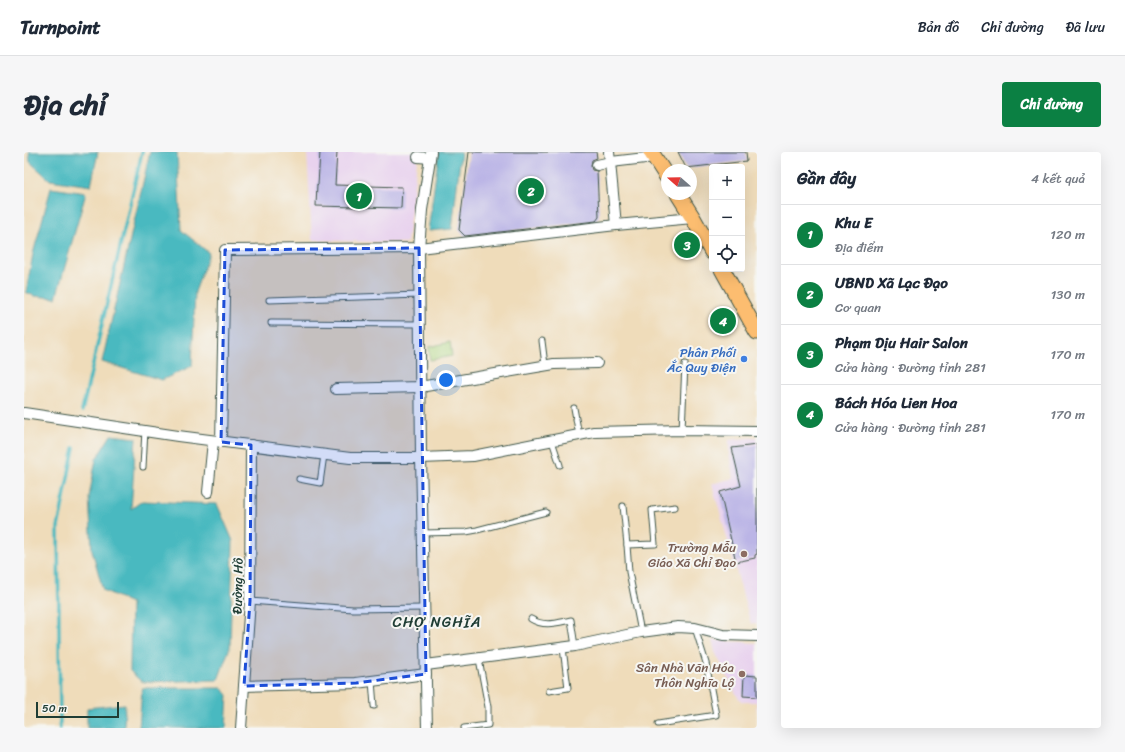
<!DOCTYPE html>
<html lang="vi">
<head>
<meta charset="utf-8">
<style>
	body { margin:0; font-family:Sriracha,sans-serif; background:#f6f6f7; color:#1f2937 }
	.controls { position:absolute; right:12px; top:12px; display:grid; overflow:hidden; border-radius:4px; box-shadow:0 4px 16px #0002 }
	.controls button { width:36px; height:36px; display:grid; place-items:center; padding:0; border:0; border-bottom:1px solid #e0e1e3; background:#fff; color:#1f2937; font:20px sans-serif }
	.compass { position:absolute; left:637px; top:12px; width:36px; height:36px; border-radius:50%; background:#fff; box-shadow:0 4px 16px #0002; rotate:290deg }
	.scale { position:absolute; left:12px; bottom:10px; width:83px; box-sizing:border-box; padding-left:4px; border:2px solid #1f3d34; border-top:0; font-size:11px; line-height:14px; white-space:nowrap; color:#1f3d34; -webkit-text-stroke:3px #f6f6f2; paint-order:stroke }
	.you { position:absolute; left:422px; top:228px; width:14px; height:14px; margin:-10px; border:3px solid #fff; border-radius:50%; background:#1a73e8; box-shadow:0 0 0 6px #1a73e833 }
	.badge { display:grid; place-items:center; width:26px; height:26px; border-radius:50%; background:#0b8043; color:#fff; font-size:13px; font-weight:700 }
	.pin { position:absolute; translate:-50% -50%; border:2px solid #fff; box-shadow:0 1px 4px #0006 }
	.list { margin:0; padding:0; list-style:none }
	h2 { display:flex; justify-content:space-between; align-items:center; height:52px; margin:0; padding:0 16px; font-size:17px }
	h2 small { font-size:13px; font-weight:400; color:#747a83 }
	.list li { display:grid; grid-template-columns:26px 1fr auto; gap:12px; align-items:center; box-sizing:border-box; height:60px; padding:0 16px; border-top:1px solid #e0e1e3 }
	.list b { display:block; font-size:15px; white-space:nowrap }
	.list p { margin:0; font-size:13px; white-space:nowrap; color:#747a83 }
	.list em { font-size:13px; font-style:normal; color:#747a83 }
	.icon { flex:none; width:22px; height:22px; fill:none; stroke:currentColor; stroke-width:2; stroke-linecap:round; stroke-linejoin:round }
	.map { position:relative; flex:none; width:733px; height:576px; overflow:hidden; border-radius:4px }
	header { display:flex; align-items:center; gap:24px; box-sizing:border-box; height:56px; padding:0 20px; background:#fff; border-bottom:1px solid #e0e1e3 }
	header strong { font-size:19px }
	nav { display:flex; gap:22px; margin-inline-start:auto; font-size:14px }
	.intro { display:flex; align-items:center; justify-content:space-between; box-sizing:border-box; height:96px; padding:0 24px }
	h1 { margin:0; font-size:28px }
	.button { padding:10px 18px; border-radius:4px; background:#0b8043; color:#fff; font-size:14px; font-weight:700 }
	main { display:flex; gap:24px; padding:0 24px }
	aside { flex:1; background:#fff; border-radius:4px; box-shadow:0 4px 16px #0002 }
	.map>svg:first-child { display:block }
	.built { fill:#e8d2ee }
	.green { fill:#afd57f; stroke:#67895a }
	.water { fill:#4ab9c0; stroke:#347b7a }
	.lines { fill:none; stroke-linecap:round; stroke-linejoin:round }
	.stream { stroke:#4ab9c0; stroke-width:3.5 }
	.building { fill:#bbb5e6 }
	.lane-casing { stroke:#3e5548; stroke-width:7 }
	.street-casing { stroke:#3e5548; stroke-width:12 }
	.primary-casing { stroke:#3e5548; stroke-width:17 }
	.lane { stroke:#fff; stroke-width:5 }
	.street { stroke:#fff; stroke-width:10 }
	.primary { stroke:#fcbd6f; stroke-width:15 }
	.marked { fill:#1d4ed8; fill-opacity:0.2; stroke:#1d4ed8; stroke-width:3; stroke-dasharray:8 5; stroke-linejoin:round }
	.shop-dot { fill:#3f7fe0; stroke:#f6f6f2; stroke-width:1.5 }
	.education-dot { fill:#8d6e63; stroke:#f6f6f2; stroke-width:1.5 }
	.labels { text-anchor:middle; stroke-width:4; stroke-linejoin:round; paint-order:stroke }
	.shop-label { font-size:13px; fill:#366cbe; stroke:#f6f6f2; text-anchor:end }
	.education-label { font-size:13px; fill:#785e54; stroke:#f6f6f2; text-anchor:end }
	.street-label { font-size:13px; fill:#1f3d34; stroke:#f6f6f2 }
	.quarter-label { font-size:15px; letter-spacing:1px; fill:#1f3d34; stroke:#f6f6f2 }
</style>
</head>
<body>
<header>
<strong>Turnpoint</strong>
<nav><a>Bản đồ</a><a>Chỉ đường</a><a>Đã lưu</a></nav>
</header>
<div class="intro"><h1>Địa chỉ</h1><a class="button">Chỉ đường</a></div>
<main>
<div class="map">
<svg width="733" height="576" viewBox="0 0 733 576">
	<rect width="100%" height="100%" fill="#f6f6f2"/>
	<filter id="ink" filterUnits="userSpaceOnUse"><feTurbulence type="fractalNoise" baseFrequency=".025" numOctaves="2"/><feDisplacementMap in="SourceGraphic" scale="8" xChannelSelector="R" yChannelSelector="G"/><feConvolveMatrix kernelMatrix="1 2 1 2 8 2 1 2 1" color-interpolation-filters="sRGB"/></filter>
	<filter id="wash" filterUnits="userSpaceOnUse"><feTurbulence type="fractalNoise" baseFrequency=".012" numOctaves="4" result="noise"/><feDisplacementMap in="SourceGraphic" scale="16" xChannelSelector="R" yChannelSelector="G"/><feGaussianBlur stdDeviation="0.9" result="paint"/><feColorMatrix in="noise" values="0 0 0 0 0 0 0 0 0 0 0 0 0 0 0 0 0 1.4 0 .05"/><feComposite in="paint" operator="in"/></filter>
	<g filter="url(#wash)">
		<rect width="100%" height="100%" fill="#efdcba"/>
		<g class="built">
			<polygon points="283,0 394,0 383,91 288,88"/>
			<polygon points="733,285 733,472 727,472 688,332 709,326 705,301 705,288"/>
			<polygon points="688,488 733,491 733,563 732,550 718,550 713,544 691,500"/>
		</g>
		<polygon class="green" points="426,190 428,204 406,208 405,195"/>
		<g class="water">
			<polygon points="5,0 74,0 67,34 26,28 6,10"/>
			<polygon points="126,0 153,0 157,78 185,101 171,140 168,214 138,228 78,210"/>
			<polygon points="415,0 437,0 428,77 404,79"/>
			<polygon points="27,36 62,41 32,146 10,144 2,140 9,102"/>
			<polygon points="87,283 112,286 107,357 118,349 193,352 209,389 206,495 194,528 118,530 106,519 107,451 79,438 68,398 65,345 72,307"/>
			<polygon points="118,536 198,536 204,543 202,576 115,576"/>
			<polygon points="101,552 100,576 63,576 63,556"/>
		</g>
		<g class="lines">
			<g class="stream">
				<polyline points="58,259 118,0"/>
				<polyline points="36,576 34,375 50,296"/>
			</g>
		</g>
		<g id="blocks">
			<g class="building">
				<polygon points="296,0 313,0 311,33 378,35 377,56 292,54 293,32 294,33"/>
				<polygon points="445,0 572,0 573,6 568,8 567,14 568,18 573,19 575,65 572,69 441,84 435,78"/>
				<polygon points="654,0 722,0 723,9 662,16"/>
				<polygon points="733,293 733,402 731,403 731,406 712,410 696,340 717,334 708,296"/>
				<polygon points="720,523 733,524 733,545 719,544"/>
			</g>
		</g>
	</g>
	<g filter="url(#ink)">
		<use href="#blocks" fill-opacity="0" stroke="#3e5548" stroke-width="1"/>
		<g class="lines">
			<g class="lane-casing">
				<g id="lane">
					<polyline points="245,148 396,143"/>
					<polyline points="247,171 396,172"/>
					<polyline points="518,189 521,213"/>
					<polyline points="550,256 555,283"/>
					<polyline points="658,278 661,212"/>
					<polyline points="528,289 536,313"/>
					<polyline points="119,315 121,278"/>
					<polyline points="275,327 296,331 300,303"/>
					<polyline points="599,354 603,393"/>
					<polyline points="398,381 442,380 453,378 522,360"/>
					<polyline points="226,449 329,457 400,456"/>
					<path d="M507,467C520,475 532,471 547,468L551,494"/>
					<polyline points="617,480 605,420 603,393 631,392 628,358 651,355"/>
					<polyline points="348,529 350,554"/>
					<polyline points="525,539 544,536 539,496"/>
					<polyline points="634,572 692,563 682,511 671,476"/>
					<polyline points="440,576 464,573 464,555 455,507"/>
				</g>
			</g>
			<g class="street-casing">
				<g id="street">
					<polyline points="585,0 592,73"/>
					<polyline points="394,5 406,6"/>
					<polyline points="573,13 587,10 630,5"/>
					<polyline points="312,237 396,235 530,212 573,211"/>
					<polyline points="0,261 154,284 326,306 397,306 449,304 570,280 658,278 733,279"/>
					<polyline points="197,290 201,98 395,96 592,73 669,66"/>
					<polyline points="184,340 189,289"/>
					<polyline points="402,513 551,494 617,480 654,475 671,476 699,483 733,484"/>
					<polyline points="220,534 332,531 402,522"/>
					<polyline points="217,576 226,449 227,293"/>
					<polyline points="403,576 397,306 395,96 398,58 407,0"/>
				</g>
			</g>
			<g class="primary-casing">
				<g id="primary">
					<polyline points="627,0 643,25"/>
					<polyline points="654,42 669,66 688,100"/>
					<polyline points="698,117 733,180"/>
				</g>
			</g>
			<use href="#lane" class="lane"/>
			<use href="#street" class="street"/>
			<use href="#primary" class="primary"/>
		</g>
	</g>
	<path class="marked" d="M395,96L402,522L332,531L220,534L226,449L227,293L197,290L201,98Z"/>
	<circle class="shop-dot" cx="720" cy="207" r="4"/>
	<g class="education-dot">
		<circle cx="720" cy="402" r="4"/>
		<circle cx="718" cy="522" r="4"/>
	</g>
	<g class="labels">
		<g class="shop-label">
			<text x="712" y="205">Phân Phối<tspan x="712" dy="15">Ắc Quy Điện</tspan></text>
		</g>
		<g class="education-label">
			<text x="712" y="400">Trường Mẫu<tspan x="712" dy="15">Giáo Xã Chỉ Đạo</tspan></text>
			<text x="710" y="520">Sân Nhà Văn Hóa<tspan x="710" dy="15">Thôn Nghĩa Lộ</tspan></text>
		</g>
		<g class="street-label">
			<text transform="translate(213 434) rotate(-89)" y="5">Đường Hồ</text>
		</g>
		<g class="quarter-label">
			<text x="413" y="475">CHỢ NGHĨA</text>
		</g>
	</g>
</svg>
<div class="controls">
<button>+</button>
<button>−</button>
<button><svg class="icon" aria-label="locate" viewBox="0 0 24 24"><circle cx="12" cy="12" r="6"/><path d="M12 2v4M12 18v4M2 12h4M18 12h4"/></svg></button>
</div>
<svg class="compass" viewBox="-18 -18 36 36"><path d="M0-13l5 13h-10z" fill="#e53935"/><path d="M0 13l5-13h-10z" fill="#747a83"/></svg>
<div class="scale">50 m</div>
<div class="you"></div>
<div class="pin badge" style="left:335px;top:44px">1</div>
<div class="pin badge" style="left:507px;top:39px">2</div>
<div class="pin badge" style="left:663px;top:93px">3</div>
<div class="pin badge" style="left:699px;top:169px">4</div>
</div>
<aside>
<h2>Gần đây<small>4 kết quả</small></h2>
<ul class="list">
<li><span class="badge">1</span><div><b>Khu E</b><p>Địa điểm</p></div><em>120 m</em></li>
<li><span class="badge">2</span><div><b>UBND Xã Lạc Đạo</b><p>Cơ quan</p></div><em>130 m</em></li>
<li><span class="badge">3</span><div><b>Phạm Dịu Hair Salon</b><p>Cửa hàng · Đường tỉnh 281</p></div><em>170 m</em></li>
<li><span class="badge">4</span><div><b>Bách Hóa Lien Hoa</b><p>Cửa hàng · Đường tỉnh 281</p></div><em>170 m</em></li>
</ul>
</aside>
</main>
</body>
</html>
